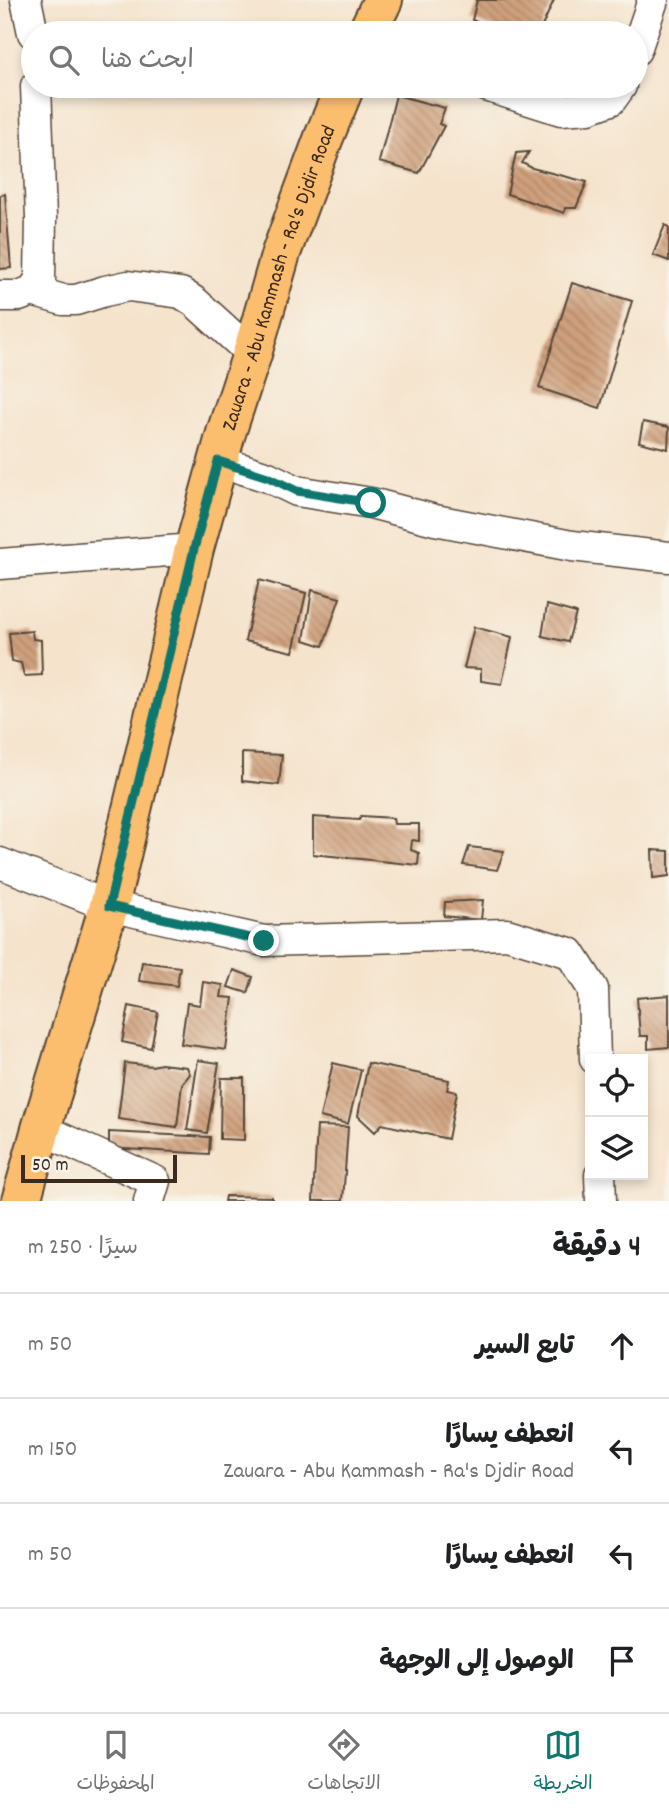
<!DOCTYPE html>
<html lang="ar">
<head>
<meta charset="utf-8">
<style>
	body { margin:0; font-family:Dekko,"Playpen Sans Arabic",sans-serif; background:#f2f2f2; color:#202124; direction:rtl }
	.controls { position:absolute; right:21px; bottom:21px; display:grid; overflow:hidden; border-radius:0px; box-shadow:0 4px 10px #0003 }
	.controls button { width:63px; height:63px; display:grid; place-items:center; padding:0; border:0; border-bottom:2px solid #e0e0e0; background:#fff; color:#202124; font:35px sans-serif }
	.scale { position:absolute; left:21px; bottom:18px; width:156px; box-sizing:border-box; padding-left:7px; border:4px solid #3b2a1e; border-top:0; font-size:19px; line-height:24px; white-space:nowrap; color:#3b2a1e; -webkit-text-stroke:5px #f7f3e8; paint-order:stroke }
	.stop { position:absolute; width:21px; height:21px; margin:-16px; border:5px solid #0f766e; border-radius:50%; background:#fff }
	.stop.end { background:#0f766e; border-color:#fff; box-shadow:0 2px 7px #0008 }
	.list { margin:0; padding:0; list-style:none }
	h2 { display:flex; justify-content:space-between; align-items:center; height:91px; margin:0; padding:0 28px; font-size:30px }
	h2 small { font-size:23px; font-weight:400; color:#757577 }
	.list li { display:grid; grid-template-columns:46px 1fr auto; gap:21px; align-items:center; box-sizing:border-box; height:105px; padding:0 28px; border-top:2px solid #e0e0e0 }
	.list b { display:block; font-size:26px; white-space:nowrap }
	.list p { margin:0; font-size:23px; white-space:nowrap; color:#757577 }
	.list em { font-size:23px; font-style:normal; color:#757577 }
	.icon { flex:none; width:38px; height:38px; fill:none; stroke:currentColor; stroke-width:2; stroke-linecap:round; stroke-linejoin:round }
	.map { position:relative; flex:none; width:669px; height:1201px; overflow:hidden; direction:ltr }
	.search { position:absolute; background:#fff; box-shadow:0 4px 10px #0003; left:21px; right:21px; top:21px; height:77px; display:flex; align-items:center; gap:18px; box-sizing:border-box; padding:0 24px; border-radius:38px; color:#757577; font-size:26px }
	.sheet { height:511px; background:#fff }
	nav { display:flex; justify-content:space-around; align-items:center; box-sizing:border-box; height:98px; border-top:2px solid #e0e0e0; background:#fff; font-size:19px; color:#757577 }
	nav a { display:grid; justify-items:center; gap:4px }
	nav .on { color:#0f766e }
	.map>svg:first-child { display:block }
	.building { fill:url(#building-back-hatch) }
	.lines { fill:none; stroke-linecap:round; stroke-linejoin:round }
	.minor-casing { stroke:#574638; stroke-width:33 }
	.major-casing { stroke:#574638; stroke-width:42 }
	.minor { stroke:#fff; stroke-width:30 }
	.major { stroke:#fbbd6e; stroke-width:38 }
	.route { stroke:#0f766e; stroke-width:9 }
	.labels { text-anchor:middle; stroke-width:7; stroke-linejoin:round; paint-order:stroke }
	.street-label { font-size:21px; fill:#3b2a1e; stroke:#f7f3e8 }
</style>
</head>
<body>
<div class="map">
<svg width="669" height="1201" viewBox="0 0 669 1201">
	<defs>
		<pattern id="building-back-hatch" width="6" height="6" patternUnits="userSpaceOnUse" patternTransform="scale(1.75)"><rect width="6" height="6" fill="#d0a07d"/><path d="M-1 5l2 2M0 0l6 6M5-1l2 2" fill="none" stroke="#aa8366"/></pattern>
	</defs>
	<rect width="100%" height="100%" fill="#f7f3e8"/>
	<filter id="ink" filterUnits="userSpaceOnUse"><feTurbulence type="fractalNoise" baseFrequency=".0143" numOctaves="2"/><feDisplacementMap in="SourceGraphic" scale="14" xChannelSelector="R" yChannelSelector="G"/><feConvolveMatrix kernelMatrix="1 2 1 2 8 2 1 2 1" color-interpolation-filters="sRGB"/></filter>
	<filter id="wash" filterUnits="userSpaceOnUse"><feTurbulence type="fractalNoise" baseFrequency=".00686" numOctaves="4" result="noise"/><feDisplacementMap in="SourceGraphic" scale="28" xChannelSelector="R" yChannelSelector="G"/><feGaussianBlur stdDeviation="1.57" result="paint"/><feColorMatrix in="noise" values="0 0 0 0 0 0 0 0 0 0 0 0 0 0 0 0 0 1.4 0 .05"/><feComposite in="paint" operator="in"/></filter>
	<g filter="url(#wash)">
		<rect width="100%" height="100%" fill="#f5e3cc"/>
		<g id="blocks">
			<g class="building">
				<polygon points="477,0 554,0 539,33 512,33 472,20"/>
				<polygon points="396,95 445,108 439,124 444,126 419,173 379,162"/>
				<polygon points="529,152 522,163 532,168 587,182 576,208 565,208 564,213 507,194 516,153"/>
				<polygon points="5,194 11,268 0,269 0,195"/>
				<polygon points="665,225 669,227 669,261 653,255"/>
				<polygon points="572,283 632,301 600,408 539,388"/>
				<polygon points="643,422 669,427 668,449 639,442"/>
				<polygon points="259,580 306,593 293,652 245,641"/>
				<polygon points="312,590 340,598 323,646 304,640"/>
				<polygon points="547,605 576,613 568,642 542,636"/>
				<polygon points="474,627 512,637 502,684 481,681 481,669 464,668"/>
				<polygon points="32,631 33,639 41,640 42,675 24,676 21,663 12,661 9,633"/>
				<polygon points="242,753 282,755 279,785 242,781"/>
				<polygon points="361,816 393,818 394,824 419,824 419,841 412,840 411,850 419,853 418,865 313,854 313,817 359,820"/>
				<polygon points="469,847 504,851 497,870 463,865"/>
				<polygon points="652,850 669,851 669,876 653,878"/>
				<polygon points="483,900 481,920 444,916 445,902"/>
				<polygon points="142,962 180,967 177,986 139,981"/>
				<polygon points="234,970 253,977 248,993 228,987"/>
				<polygon points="203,982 223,985 221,997 233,998 226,1050 181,1044 187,1003 200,1005"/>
				<polygon points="669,995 669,1047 648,1049 648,1036 640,1036 637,998"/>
				<polygon points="129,1006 158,1012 151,1048 122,1042"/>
				<polygon points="198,1060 219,1063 207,1133 187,1130"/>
				<polygon points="125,1063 152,1066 161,1064 187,1067 190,1074 182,1084 177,1127 118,1119"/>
				<polygon points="333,1063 361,1070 348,1124 320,1117"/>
				<polygon points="368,1063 449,1080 447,1090 457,1092 448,1139 382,1124 375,1132 358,1116"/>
				<polygon points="221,1078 244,1078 244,1140 220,1139"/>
				<polygon points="317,1126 348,1127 343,1201 313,1201"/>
				<polygon points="109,1132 210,1137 209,1154 109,1148"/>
				<polygon points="225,1196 272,1197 272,1201 224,1201"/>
			</g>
		</g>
	</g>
	<g filter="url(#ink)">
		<use href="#blocks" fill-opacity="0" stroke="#574638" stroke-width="2"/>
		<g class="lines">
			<g class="minor-casing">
				<g id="minor">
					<polyline points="26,0 33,33"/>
					<polyline points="636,50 653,0"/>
					<polyline points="486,86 561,110 589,108 611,100 621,86"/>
					<polyline points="32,291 40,280 41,218 36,86"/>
					<polyline points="0,296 19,296 32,291 63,300 76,300 105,291 128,286 181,293 195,302 252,354"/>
					<polyline points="218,461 268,477 297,491 371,503 435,520 572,546 669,557"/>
					<polyline points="0,564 194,549"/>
					<polyline points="0,863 109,906 264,941 507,934 570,953 593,989 595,1059"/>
					<polyline points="41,1129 155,1181 149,1201"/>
					<polyline points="600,1175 601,1201"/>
				</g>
			</g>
			<g class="major-casing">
				<g id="major">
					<polyline points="367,33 383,0"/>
					<path id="s1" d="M21,1201L41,1129L109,906L194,549L226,433L252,354L281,253L324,137L345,86"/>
				</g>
			</g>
			<use href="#minor" class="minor"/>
			<use href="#major" class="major"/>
		</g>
	</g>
	<g class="lines" filter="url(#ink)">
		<polyline class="route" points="264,941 109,906 194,549 218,461 268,477 297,491 371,503"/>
	</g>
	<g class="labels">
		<g class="street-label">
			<text dy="7" stroke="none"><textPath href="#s1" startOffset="959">Zauara - Abu Kammash - Ra's Djdir Road</textPath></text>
		</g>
	</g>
</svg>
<div class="controls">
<button><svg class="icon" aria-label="locate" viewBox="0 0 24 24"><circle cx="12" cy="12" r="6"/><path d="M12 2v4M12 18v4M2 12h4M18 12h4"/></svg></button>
<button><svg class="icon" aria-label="layers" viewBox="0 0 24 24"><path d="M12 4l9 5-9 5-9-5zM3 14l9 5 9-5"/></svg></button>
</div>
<div class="scale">50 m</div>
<div class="stop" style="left:371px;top:503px"></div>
<div class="stop end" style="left:264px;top:941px"></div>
<div class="search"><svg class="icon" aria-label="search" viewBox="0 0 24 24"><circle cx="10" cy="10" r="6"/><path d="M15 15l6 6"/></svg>ابحث هنا</div>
</div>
<section class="sheet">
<h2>4 دقيقة<small>سيرًا · 250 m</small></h2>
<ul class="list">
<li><svg class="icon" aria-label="ahead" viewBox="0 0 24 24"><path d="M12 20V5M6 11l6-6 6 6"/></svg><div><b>تابع السير</b></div><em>50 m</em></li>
<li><svg class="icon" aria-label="left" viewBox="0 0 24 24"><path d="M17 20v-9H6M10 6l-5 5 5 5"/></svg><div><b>انعطف يسارًا</b><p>Zauara - Abu Kammash - Ra's Djdir Road</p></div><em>150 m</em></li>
<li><svg class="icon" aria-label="left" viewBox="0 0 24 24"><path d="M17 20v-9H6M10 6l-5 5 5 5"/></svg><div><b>انعطف يسارًا</b></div><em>50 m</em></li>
<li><svg class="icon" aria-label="arrive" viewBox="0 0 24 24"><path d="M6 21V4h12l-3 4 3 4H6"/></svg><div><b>الوصول إلى الوجهة</b></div></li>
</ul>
</section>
<nav>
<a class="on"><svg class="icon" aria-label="map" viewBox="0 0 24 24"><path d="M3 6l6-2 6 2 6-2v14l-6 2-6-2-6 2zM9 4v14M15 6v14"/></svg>الخريطة</a>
<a><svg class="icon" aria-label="directions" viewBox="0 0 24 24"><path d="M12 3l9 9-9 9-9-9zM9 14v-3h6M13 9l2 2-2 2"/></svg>الاتجاهات</a>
<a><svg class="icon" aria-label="saved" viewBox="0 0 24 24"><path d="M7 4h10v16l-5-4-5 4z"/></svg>المحفوظات</a>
</nav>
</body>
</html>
